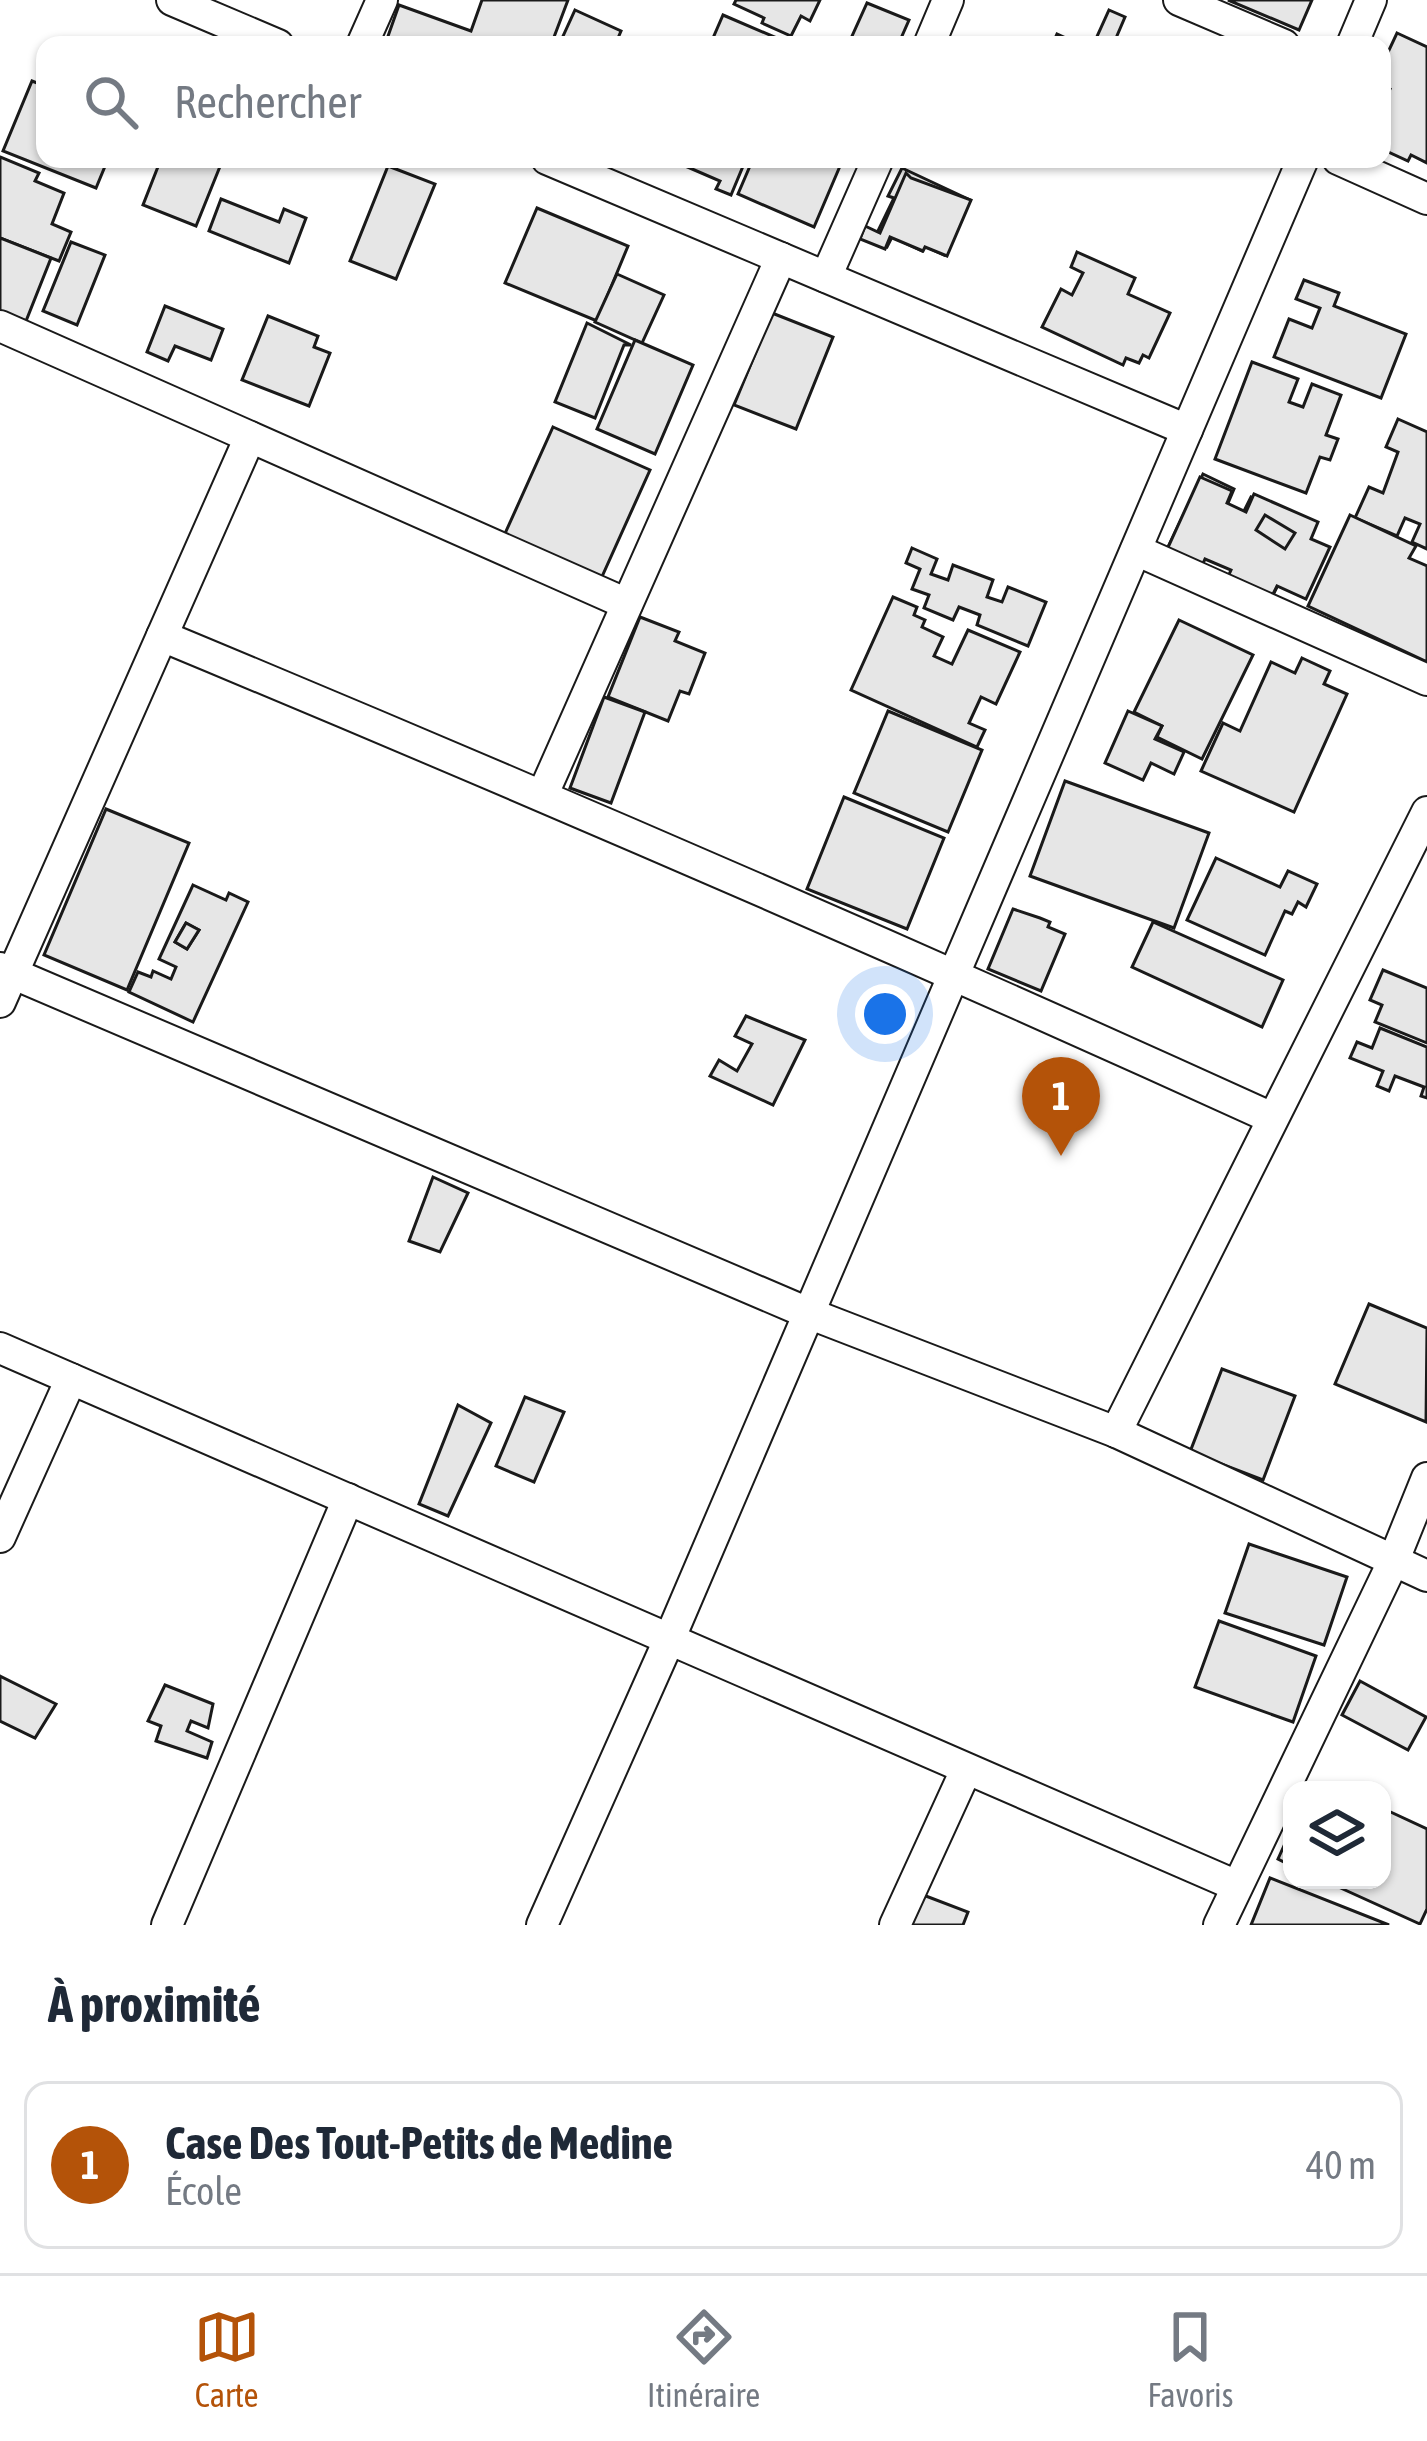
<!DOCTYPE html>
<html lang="fr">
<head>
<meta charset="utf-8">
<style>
	body { margin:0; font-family:"Asap Condensed",sans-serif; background:#f2f2f3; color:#1f2937 }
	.controls { position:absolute; right:36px; bottom:36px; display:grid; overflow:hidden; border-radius:24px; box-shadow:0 3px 9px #0004 }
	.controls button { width:108px; height:108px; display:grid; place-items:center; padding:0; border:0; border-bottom:3px solid #e0e1e3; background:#fff; color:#1f2937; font:60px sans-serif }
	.you { position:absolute; left:885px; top:1014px; width:42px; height:42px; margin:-30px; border:9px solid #fff; border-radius:50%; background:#1a73e8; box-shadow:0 0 0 18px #1a73e833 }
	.badge { display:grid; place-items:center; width:78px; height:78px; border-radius:50%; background:#b45309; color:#fff; font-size:39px; font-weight:700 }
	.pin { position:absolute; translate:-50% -99px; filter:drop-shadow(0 3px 6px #0008) }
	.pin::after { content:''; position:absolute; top:63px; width:42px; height:36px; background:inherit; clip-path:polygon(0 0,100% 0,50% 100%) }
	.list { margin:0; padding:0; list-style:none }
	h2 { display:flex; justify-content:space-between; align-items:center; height:156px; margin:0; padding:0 48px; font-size:51px }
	h2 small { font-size:39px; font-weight:400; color:#747a83 }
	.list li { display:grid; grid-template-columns:78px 1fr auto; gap:36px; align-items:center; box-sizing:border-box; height:168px; margin:0 24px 24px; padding:0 24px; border:3px solid #e0e1e3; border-radius:24px }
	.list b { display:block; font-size:45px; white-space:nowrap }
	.list p { margin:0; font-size:39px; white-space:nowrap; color:#747a83 }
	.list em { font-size:39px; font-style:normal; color:#747a83 }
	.icon { flex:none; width:66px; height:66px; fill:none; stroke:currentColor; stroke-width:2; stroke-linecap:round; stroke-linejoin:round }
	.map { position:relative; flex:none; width:1427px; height:1925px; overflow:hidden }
	.search { position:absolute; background:#fff; box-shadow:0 3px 9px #0004; left:36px; right:36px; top:36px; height:132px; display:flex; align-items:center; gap:30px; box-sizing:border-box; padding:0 42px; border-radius:24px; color:#747a83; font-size:45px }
	.sheet { height:348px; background:#fff }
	nav { display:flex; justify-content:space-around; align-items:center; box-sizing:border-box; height:168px; border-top:3px solid #e0e1e3; background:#fff; font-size:33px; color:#747a83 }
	nav a { display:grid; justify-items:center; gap:6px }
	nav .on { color:#b45309 }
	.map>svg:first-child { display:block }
	.building { fill:#e6e6e6; stroke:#1a1a1a; stroke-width:3; fill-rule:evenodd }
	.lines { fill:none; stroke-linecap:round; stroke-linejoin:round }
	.street-casing { stroke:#1a1a1a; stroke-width:34 }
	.street { stroke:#fff; stroke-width:30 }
</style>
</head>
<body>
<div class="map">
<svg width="1427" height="1925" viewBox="0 0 1427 1925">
	<rect width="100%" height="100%" fill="#fff"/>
	<g class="building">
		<polygon points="482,0 568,0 551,45 404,45 387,39 399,5 471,31"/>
		<polygon points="736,0 820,0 810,21 801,16 791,36 762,23 764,18 734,4"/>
		<polygon points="1228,0 1312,0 1299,30"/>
		<polygon points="867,3 909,20 898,45 848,45"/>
		<polygon points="575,10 621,31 615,45 559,45"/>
		<polygon points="1109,10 1125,17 1113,45 1052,45 1057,34 1077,43 1080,38 1094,43"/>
		<polygon points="723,15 793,45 710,45"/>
		<polygon points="1397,33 1427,47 1427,163 1411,155 1408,161 1382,149 1382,107 1390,89 1383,86 1388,75 1382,71 1382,65"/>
		<polygon points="32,81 45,86 45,159 108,159 96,188 3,151"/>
		<polygon points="0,157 39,173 35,181 64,193 52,224 71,232 59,261 0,238"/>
		<polygon points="161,159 223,159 196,226 143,205"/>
		<polygon points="669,159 746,159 731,195 716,189 720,181"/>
		<polygon points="753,159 843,159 814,227 738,194"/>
		<polygon points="388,166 435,184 396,279 350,261"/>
		<polygon points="902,168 970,200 944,255 924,246 922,251 892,237 887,247 862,235 866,228 877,233 894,198 888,196"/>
		<polygon points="906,173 911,178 971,200 947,256 925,247 923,251 890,237 885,249 860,239 865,226 880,233"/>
		<polygon points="221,199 279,222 284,209 306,218 289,263 209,231"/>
		<polygon points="537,208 628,246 597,321 505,283"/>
		<polygon points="0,238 51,258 26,321 0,311"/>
		<polygon points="71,242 105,255 77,325 43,311"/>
		<polygon points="1077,252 1135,278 1128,294 1170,313 1149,358 1143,355 1139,363 1126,358 1123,365 1042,327 1061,289 1072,295 1083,273 1071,267"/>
		<polygon points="617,274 664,295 642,343 595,322"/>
		<polygon points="1304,280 1339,293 1334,306 1406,334 1381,398 1274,357 1289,319 1312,328 1320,308 1296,299"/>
		<polygon points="165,306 223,329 211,360 175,346 168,361 147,352"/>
		<polygon points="772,313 833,337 796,429 734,405"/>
		<polygon points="268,316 318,336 314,347 330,353 309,406 242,380"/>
		<polygon points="587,323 631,345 624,345 595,418 555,402"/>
		<polygon points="635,340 693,365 655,454 597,429"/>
		<polygon points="1252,362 1298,379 1289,402 1303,407 1312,384 1341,395 1326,435 1338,439 1330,460 1320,457 1306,493 1215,459"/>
		<polygon points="1398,419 1427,432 1427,549 1412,542 1420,524 1405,518 1397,536 1355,518 1369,487 1383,493 1398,452 1386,447"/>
		<polygon points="553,427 650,470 600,581 503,538"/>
		<path d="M1203,474L1234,489L1226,508L1242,515L1251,497L1315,527L1309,541L1327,550L1306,596L1279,583L1271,599L1255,591L1259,583L1247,577L1243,586L1229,579L1235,567L1203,552L1198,564L1167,549ZM1265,515L1295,533L1285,549L1256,530Z"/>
		<polygon points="1200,477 1232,491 1227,503 1246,512 1254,494 1318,522 1311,539 1330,547 1306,599 1277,586 1271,598 1227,579 1231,570 1205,559 1201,568 1166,552"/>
		<polygon points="1265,515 1295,533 1285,549 1256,530"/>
		<polygon points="1350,515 1416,546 1409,558 1427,566 1427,662 1308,606"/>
		<polygon points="912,548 937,559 931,574 948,580 953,565 993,580 987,597 1002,602 1008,587 1046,602 1028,646 977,625 980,615 959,607 953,620 924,608 929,595 912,589 920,569 906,563"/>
		<polygon points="893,597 917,607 914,615 925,620 922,627 943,637 934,656 952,664 968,630 1020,652 996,704 981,697 969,723 985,730 977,747 851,690"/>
		<polygon points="640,617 679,632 675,641 705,653 689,694 680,691 668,721 608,697"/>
		<polygon points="1179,620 1253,655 1202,759 1157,737 1162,726 1134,712"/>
		<polygon points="1302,658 1330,671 1324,684 1347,694 1294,812 1201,771 1223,723 1240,731 1271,662 1295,673"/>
		<polygon points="604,697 645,712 611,803 570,788"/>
		<polygon points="888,711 982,750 948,832 854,793"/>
		<polygon points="1128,711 1162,726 1155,739 1184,752 1174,774 1151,763 1143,780 1105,763"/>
		<polygon points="1065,781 1209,833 1174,928 1030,876"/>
		<polygon points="844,797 944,838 907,929 807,889"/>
		<polygon points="106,809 189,843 127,990 44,955"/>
		<polygon points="1216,858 1280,887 1288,871 1317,884 1306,907 1298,902 1292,914 1285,911 1265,955 1187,920"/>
		<path d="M193,885L226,900L229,893L248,902L193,1022L129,992L138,972L151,977L153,971L171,979L176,967L159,959ZM186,923L199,930L187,949L175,942Z"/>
		<polygon points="1013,909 1040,918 1050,922 1048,927 1065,934 1041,991 988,969"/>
		<polygon points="1153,922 1283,980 1262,1027 1132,967"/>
		<polygon points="186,923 199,930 187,949 175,942"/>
		<polygon points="1383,970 1427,988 1427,1043 1375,1022 1382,1005 1370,1000"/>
		<polygon points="746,1016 805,1040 773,1105 710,1076 719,1060 737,1071 752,1044 735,1036"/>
		<polygon points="1380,1028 1427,1047 1427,1098 1421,1096 1424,1087 1395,1076 1389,1091 1377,1086 1383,1071 1350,1058 1357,1042 1372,1048"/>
		<polygon points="433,1177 468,1193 440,1252 409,1241"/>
		<polygon points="1369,1304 1427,1328 1426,1422 1335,1384"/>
		<polygon points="1222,1369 1295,1396 1263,1480 1190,1452"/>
		<polygon points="525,1397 564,1412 534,1482 496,1466"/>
		<polygon points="458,1405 491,1423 448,1516 419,1504"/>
		<polygon points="1249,1544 1347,1577 1324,1645 1225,1613"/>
		<polygon points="1219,1621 1316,1656 1293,1722 1195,1687"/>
		<polygon points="0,1676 56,1704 35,1738 0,1721"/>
		<polygon points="1360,1681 1426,1717 1408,1750 1342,1715"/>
		<polygon points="165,1685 213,1704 208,1728 191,1721 187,1731 212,1742 207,1758 156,1741 161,1726 148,1721"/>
		<polygon points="1382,1808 1427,1829 1427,1909 1420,1924 1323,1880 1382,1880"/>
		<polygon points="1292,1828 1292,1866 1278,1859"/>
		<polygon points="1270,1878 1389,1925 1251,1925"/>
		<polygon points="918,1893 968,1912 963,1925 906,1925"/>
	</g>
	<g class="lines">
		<g class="street-casing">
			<g id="street">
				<polyline points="172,0 278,45"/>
				<polyline points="1179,0 1284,45"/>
				<polyline points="362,45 382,0"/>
				<polyline points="929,45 948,0"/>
				<polyline points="1352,45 1371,0"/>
				<polyline points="547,159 1187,430"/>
				<polyline points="1338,159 1427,199"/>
				<polyline points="826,277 878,159"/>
				<polyline points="0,326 627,604"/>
				<polyline points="1136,550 1427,680"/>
				<path d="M162,636C535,791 905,951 1272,1118"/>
				<polyline points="543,794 781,258"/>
				<polyline points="0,968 808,1313 1116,1432 1427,1576"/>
				<polyline points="0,1002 250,437"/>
				<polyline points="0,1348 1237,1886"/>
				<polyline points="1116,1432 1427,812"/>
				<polyline points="0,1537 71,1379"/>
				<polyline points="167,1925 348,1499"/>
				<polyline points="542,1925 669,1640 1303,159"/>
				<polyline points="895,1925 966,1770"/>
				<polyline points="1219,1925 1393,1562 1427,1478"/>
			</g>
		</g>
		<use href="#street" class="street"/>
	</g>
</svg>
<div class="controls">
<button><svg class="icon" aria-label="layers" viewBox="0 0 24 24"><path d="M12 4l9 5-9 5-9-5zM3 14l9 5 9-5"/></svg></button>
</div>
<div class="you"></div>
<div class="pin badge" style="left:1061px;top:1156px">1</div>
<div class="search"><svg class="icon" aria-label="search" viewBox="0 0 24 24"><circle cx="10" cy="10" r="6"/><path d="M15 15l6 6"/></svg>Rechercher</div>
</div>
<section class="sheet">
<h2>À proximité<small></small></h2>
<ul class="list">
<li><span class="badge">1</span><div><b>Case Des Tout-Petits de Medine</b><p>École</p></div><em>40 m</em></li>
</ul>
</section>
<nav>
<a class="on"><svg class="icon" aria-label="map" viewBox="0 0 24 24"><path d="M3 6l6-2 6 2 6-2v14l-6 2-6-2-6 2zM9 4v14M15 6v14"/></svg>Carte</a>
<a><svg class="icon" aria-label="directions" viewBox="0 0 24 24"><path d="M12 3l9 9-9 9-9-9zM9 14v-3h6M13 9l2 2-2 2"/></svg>Itinéraire</a>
<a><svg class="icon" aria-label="saved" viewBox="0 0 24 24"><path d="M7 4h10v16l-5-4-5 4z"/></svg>Favoris</a>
</nav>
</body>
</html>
